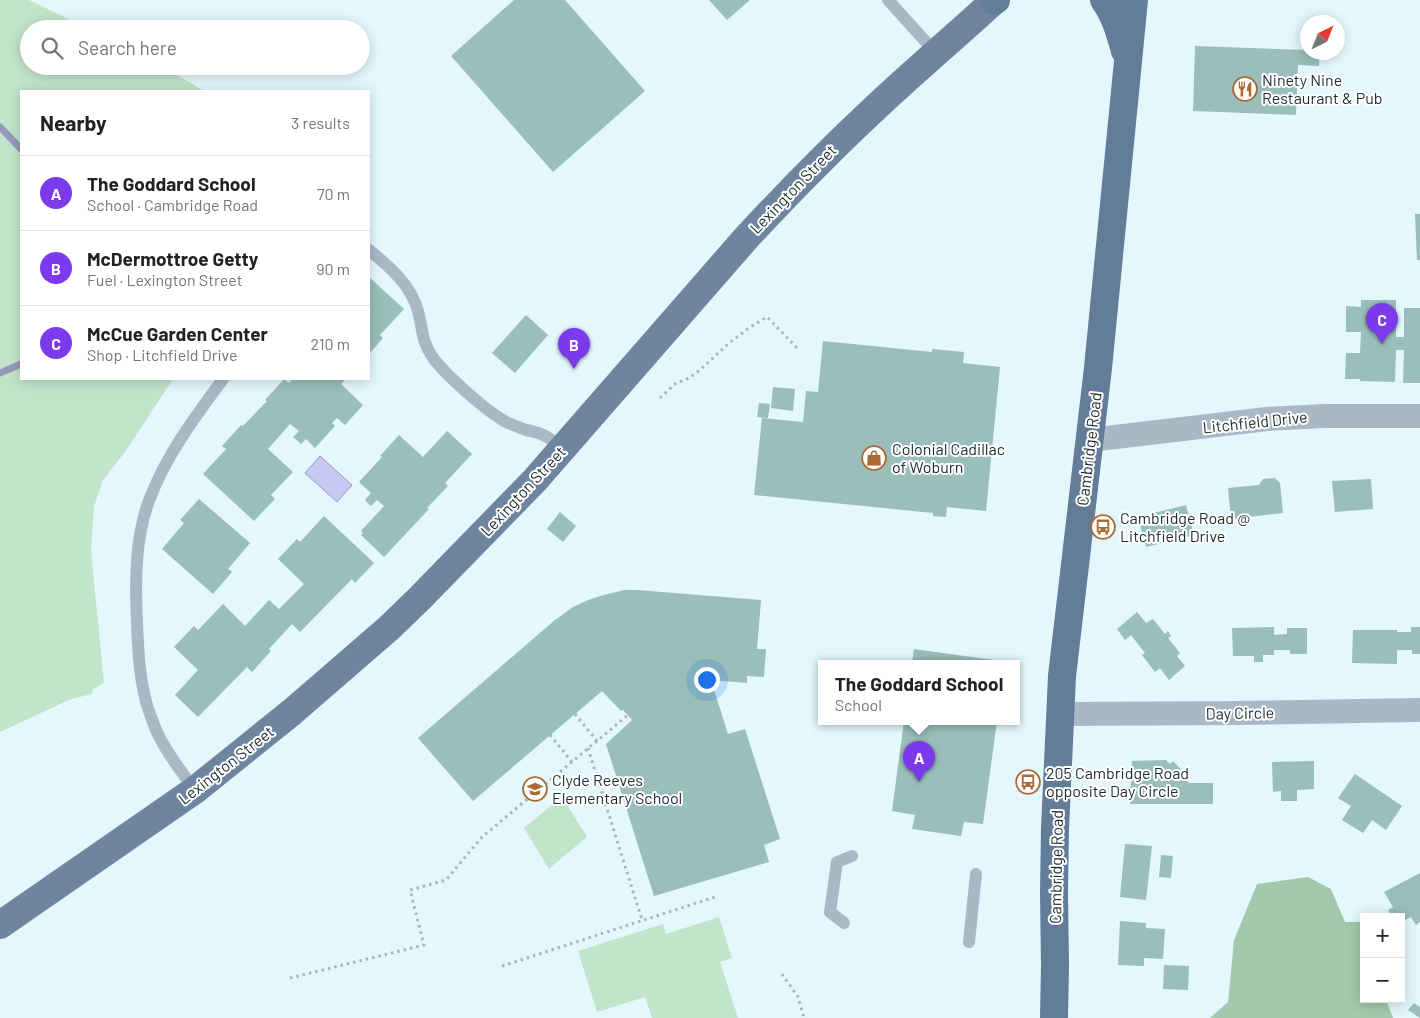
<!DOCTYPE html>
<html lang="en">
<head>
<meta charset="utf-8">
<style>
	body { margin:0; font-family:Barlow,sans-serif; background:#f6f6f6; color:#222 }
	.controls { position:absolute; right:15px; bottom:15px; display:grid; overflow:hidden; border-radius:0px; box-shadow:0 2px 12px #0003 }
	.controls button { width:45px; height:45px; display:grid; place-items:center; padding:0; border:0; border-bottom:1px solid #e0e0e0; background:#fff; color:#222; font:25px sans-serif }
	.compass { position:absolute; left:1300px; top:15px; width:45px; height:45px; border-radius:50%; background:#fff; box-shadow:0 2px 12px #0003; rotate:43deg }
	.you { position:absolute; left:706px; top:679px; width:18px; height:18px; margin:-12px; border:4px solid #fff; border-radius:50%; background:#1a73e8; box-shadow:0 0 0 8px #1a73e833 }
	.badge { display:grid; place-items:center; width:32px; height:32px; border-radius:50%; background:#7c3aed; color:#fff; font-size:16px; font-weight:700 }
	.pin { position:absolute; translate:-50% -41px; filter:drop-shadow(0 1px 2px #0008) }
	.pin::after { content:''; position:absolute; top:26px; width:18px; height:15px; background:inherit; clip-path:polygon(0 0,100% 0,50% 100%) }
	.popup { position:absolute; left:818px; top:660px; width:202px; height:65px; box-sizing:border-box; display:grid; place-content:center; border-radius:0px; background:#fff; filter:drop-shadow(0 1px 4px #0005); font-size:16px; white-space:nowrap; color:#767676 }
	.popup b { font-size:19px; color:#222 }
	.popup::after { content:''; position:absolute; left:50%; top:100%; margin-left:-10px; border:10px solid transparent; border-top-color:#fff }
	.list { margin:0; padding:0; list-style:none }
	h2 { display:flex; justify-content:space-between; align-items:center; height:65px; margin:0; padding:0 20px; font-size:21px }
	h2 small { font-size:16px; font-weight:400; color:#767676 }
	.list li { display:grid; grid-template-columns:32px 1fr auto; gap:15px; align-items:center; box-sizing:border-box; height:75px; padding:0 20px; border-top:1px solid #e0e0e0 }
	.list b { display:block; font-size:19px; white-space:nowrap }
	.list p { margin:0; font-size:16px; white-space:nowrap; color:#767676 }
	.list em { font-size:16px; font-style:normal; color:#767676 }
	.icon { flex:none; width:28px; height:28px; fill:none; stroke:currentColor; stroke-width:2; stroke-linecap:round; stroke-linejoin:round }
	.map { position:relative; flex:none; width:1420px; height:1018px; overflow:hidden }
	.search { position:absolute; background:#fff; box-shadow:0 2px 12px #0003; left:20px; top:20px; width:350px; height:55px; display:flex; align-items:center; gap:12px; box-sizing:border-box; padding:0 18px; border-radius:28px; color:#767676; font-size:19px }
	.panel { position:absolute; background:#fff; box-shadow:0 2px 12px #0003; left:20px; top:90px; width:350px; height:290px; border-radius:0px }
	.map>svg:first-child { display:block }
	.green { fill:#c2e4cb }
	.forest { fill:#a2c9ad }
	.water { fill:#c8c9f3; stroke:#959ab8 }
	.lines { fill:none; stroke-linecap:round; stroke-linejoin:round }
	.stream { stroke:#959ab8; stroke-width:7 }
	.building { fill:#9abeb9 }
	.path { stroke:#a5b7bc; stroke-width:3; stroke-dasharray:2.5 4; stroke-linecap:butt }
	.service { stroke:#aab8c6; stroke-width:12 }
	.minor { stroke:#aab8c6; stroke-width:24 }
	.primary { stroke:#6e859f; stroke-width:28 }
	.trunk { stroke:#637c98; stroke-width:28 }
	.labels { text-anchor:middle; stroke-width:4; stroke-linejoin:round; paint-order:stroke }
	.poi-label { font-size:16px; fill:#1e2b2f; stroke:#fff; text-anchor:start }
	.street-label { font-size:16px; fill:#1e2b2f; stroke:#fff }
</style>
</head>
<body>
<div class="map">
<svg width="1420" height="1018" viewBox="0 0 1420 1018">
	<rect width="100%" height="100%" fill="#e3f7fd"/>
	<g class="green">
		<polygon points="0,0 29,0 89,29 29,29 29,66 162,66 204,91 21,91 21,379 173,379 125,452 103,480 94,506 91,551 104,683 93,689 92,694 71,699 0,732"/>
		<polygon points="562,797 587,837 549,869 524,828"/>
		<polygon points="719,917 732,958 720,962 738,1018 652,1018 645,997 597,1012 578,951 663,924 666,934"/>
	</g>
	<polygon class="forest" points="1308,877 1331,889 1345,922 1364,922 1364,999 1388,999 1387,1002 1393,1018 1210,1018 1228,1002 1234,940 1257,884"/>
	<polygon class="water" points="320,456 352,485 337,502 305,473"/>
	<g class="lines">
		<g class="stream">
			<polyline points="0,127 21,149"/>
			<polyline points="0,373 21,364"/>
		</g>
	</g>
	<g class="building">
		<polygon points="514,0 565,0 645,91 553,172 451,56"/>
		<polygon points="709,0 750,0 727,20"/>
		<polygon points="1195,46 1308,50 1308,52 1320,52 1319,66 1298,65 1296,115 1193,111"/>
		<polygon points="1415,214 1420,214 1420,260 1417,260"/>
		<polygon points="369,277 404,309 380,335 383,338 369,354"/>
		<polygon points="1361,300 1396,300 1396,337 1404,337 1404,308 1420,308 1420,383 1403,383 1404,350 1396,350 1395,382 1360,381 1360,379 1345,379 1346,353 1360,353 1361,332 1346,332 1346,306 1361,307"/>
		<polygon points="526,315 548,335 515,373 492,353"/>
		<polygon points="823,341 932,352 932,349 964,352 963,363 1000,367 986,511 947,507 946,517 933,516 933,513 754,495 762,418 803,422 806,391 818,392"/>
		<polygon points="284,379 289,383 292,379 346,379 341,384 363,405 345,425 337,418 332,423 335,426 315,448 306,439 301,444 293,437 299,431 290,424 268,449 293,472 271,495 275,499 254,521 203,474 226,449 222,446 241,425 243,426 267,401 265,400"/>
		<polygon points="773,387 795,389 793,411 771,408"/>
		<polygon points="759,403 770,404 768,418 757,417"/>
		<polygon points="447,431 472,454 445,483 448,486 427,508 429,509 384,557 361,535 363,533 361,531 384,506 377,500 371,506 365,500 371,493 359,482 382,457 380,456 399,435 423,457"/>
		<polygon points="1275,478 1280,483 1283,513 1231,519 1228,488 1259,485 1263,479"/>
		<polygon points="1371,479 1373,509 1335,512 1332,481"/>
		<polygon points="199,499 250,543 228,569 232,572 213,594 162,549 184,523 180,520"/>
		<polygon points="1186,505 1194,535 1146,547 1138,517"/>
		<polygon points="560,512 576,526 563,542 547,529"/>
		<polygon points="324,516 374,563 355,583 352,579 300,632 292,624 269,649 271,651 252,672 247,667 198,717 175,695 198,670 174,647 194,626 198,630 223,604 245,626 269,600 279,609 304,584 278,559 297,539 300,542"/>
		<polygon points="625,590 637,590 761,600 757,649 766,649 764,677 747,676 747,683 711,680 728,734 745,729 780,839 764,845 769,862 654,896 606,744 632,720 623,710 621,711 602,691 473,801 418,738 555,620 573,607 588,600 600,596"/>
		<polygon points="1137,612 1146,623 1153,619 1165,634 1168,631 1171,636 1168,638 1180,653 1177,656 1185,666 1169,680 1160,668 1155,672 1142,655 1145,653 1131,635 1125,640 1117,629"/>
		<polygon points="1274,627 1274,635 1287,634 1287,628 1307,628 1307,654 1290,654 1290,650 1274,650 1274,655 1263,655 1263,662 1254,662 1254,656 1233,656 1232,628"/>
		<polygon points="1411,627 1420,627 1420,654 1412,654 1412,650 1397,650 1397,664 1352,663 1353,630 1397,630 1397,632 1411,632"/>
		<polygon points="914,649 1008,662 1008,663 912,663"/>
		<polygon points="904,721 997,721 983,824 964,822 961,836 912,829 915,815 892,811"/>
		<polygon points="1166,760 1170,764 1173,761 1187,776 1185,778 1189,783 1213,783 1213,804 1130,804 1132,761"/>
		<polygon points="1314,761 1314,789 1297,790 1297,801 1281,801 1281,791 1273,792 1272,762"/>
		<polygon points="1355,774 1402,806 1386,830 1372,820 1363,833 1342,820 1351,806 1338,798"/>
		<polygon points="1125,844 1152,846 1146,900 1120,897"/>
		<polygon points="1161,855 1173,856 1171,878 1159,877"/>
		<polygon points="1420,873 1420,922 1416,925 1411,917 1401,922 1401,917 1392,917 1388,910 1393,907 1384,892"/>
		<polygon points="1120,921 1146,923 1146,928 1165,929 1163,959 1144,958 1144,966 1118,965"/>
		<polygon points="1164,965 1189,966 1188,990 1163,989"/>
		<polygon points="1414,1003 1420,1007 1420,1018 1408,1010"/>
	</g>
	<g class="lines">
		<g class="path">
			<polyline points="660,398 675,384 689,378 700,370 728,344 750,327 767,317 797,348"/>
			<polyline points="575,714 597,741"/>
			<polyline points="550,735 572,762"/>
			<polyline points="588,748 642,920"/>
			<polyline points="502,966 718,896"/>
			<polyline points="782,974 798,997 804,1018"/>
			<polyline points="290,978 424,945 410,890 446,880 482,837 628,715"/>
		</g>
		<g class="service">
			<polyline points="888,0 936,53"/>
			<path d="M369,250C389,266 411,285 418,311C423,330 421,340 433,358C447,376 488,413 508,423C514,425 520,428 526,430C531,431 536,432 541,434C549,437 556,443 563,448"/>
			<path d="M195,790C181,771 166,752 156,730C152,719 147,708 145,697C139,673 138,647 137,622C135,582 135,536 150,498C167,454 195,417 223,379"/>
			<polyline points="844,923 830,912 837,862 852,856"/>
			<polyline points="969,942 976,874"/>
		</g>
		<g class="minor">
			<polyline points="1090,440 1267,419 1325,416 1420,416"/>
			<polyline points="1060,714 1237,713 1420,710"/>
		</g>
		<path class="primary" d="M0,925L195,790L292,712L389,628L420,598L535,480L747,237C788,193 829,151 873,110C913,72 955,37 995,0"/>
		<g class="trunk">
			<path d="M1104,0C1115,15 1120,33 1125,51"/>
			<polyline points="994,1 996,0"/>
			<polyline points="1054,1018 1055,966 1054,892 1055,829 1062,676 1098,368 1134,0"/>
		</g>
	</g>
	<defs>
		<g id="restaurant-ring" transform="scale(1.25)"><circle r="9.5" fill="#fff" stroke="#ab6936" stroke-width="1.5"/><path d="M-5-6h1v4h1v-4h1v4h1v-4h1v5L-1.5 .5V6h-2V.5L-5-1ZM5-6V6H3V1.5H1.5Q1.5-4 5-6Z" fill="#ab6936"/></g>
		<g id="shop-ring" transform="scale(1.25)"><circle r="9.5" fill="#fff" stroke="#ab6936" stroke-width="1.5"/><path d="M-5-2.5h2.3a2.7 3.5 0 0 1 5.4 0H5L5.5 6h-11ZM-1.5-2.5h3a1.5 2.3 0 0 0-3 0Z" fill="#ab6936"/></g>
		<g id="bus-ring" transform="scale(1.25)"><circle r="9.5" fill="#fff" stroke="#ab6936" stroke-width="1.5"/><path d="M-5-6H5V4H4V6H2V4H-2V6H-4V4H-5ZM-3.5-4V0h7V-4ZM-3.5 1.2v1.5H-2V1.2ZM2 1.2v1.5H3.5V1.2Z" fill="#ab6936"/></g>
		<g id="school-ring" transform="scale(1.25)"><circle r="9.5" fill="#fff" stroke="#ab6936" stroke-width="1.5"/><path d="M0-5L7-2L0 1L-7-2ZM-4 1L0 2.5L4 1V4Q0 6-4 4Z" fill="#ab6936"/></g>
	</defs>
	<g fill-rule="evenodd">
		<use href="#restaurant-ring" x="1245" y="89"/>
		<use href="#shop-ring" x="874" y="458"/>
		<use href="#bus-ring" x="1103" y="527"/>
		<use href="#bus-ring" x="1028" y="782"/>
		<use href="#school-ring" x="535" y="789"/>
	</g>
	<g class="labels">
		<g class="poi-label">
			<text x="1262" y="86">Ninety Nine<tspan x="1262" dy="18">Restaurant &amp; Pub</tspan></text>
			<text x="892" y="455">Colonial Cadillac<tspan x="892" dy="18">of Woburn</tspan></text>
			<text x="1120" y="524">Cambridge Road @<tspan x="1120" dy="18">Litchfield Drive</tspan></text>
			<text x="1046" y="779">205 Cambridge Road<tspan x="1046" dy="18">opposite Day Circle</tspan></text>
			<text x="552" y="786">Clyde Reeves<tspan x="552" dy="18">Elementary School</tspan></text>
		</g>
		<g class="street-label">
			<text transform="translate(793 189) rotate(-46)" y="6">Lexington Street</text>
			<text transform="translate(1255 422) rotate(-6)" y="6">Litchfield Drive</text>
			<text transform="translate(1089 449) rotate(-83)" y="6">Cambridge Road</text>
			<text transform="translate(523 491) rotate(-47)" y="6">Lexington Street</text>
			<text transform="translate(1240 713) rotate(-1)" y="6">Day Circle</text>
			<text transform="translate(226 765) rotate(-38)" y="6">Lexington Street</text>
			<text transform="translate(1056 867) rotate(-89)" y="6">Cambridge Road</text>
		</g>
	</g>
</svg>
<div class="controls">
<button>+</button>
<button>−</button>
</div>
<svg class="compass" viewBox="-18 -18 36 36"><path d="M0-13l5 13h-10z" fill="#e53935"/><path d="M0 13l5-13h-10z" fill="#767676"/></svg>
<div class="you"></div>
<div class="pin badge" style="left:919px;top:782px">A</div>
<div class="popup"><b>The Goddard School</b>School</div>
<div class="pin badge" style="left:574px;top:369px">B</div>
<div class="pin badge" style="left:1382px;top:344px">C</div>
<div class="search"><svg class="icon" aria-label="search" viewBox="0 0 24 24"><circle cx="10" cy="10" r="6"/><path d="M15 15l6 6"/></svg>Search here</div>
<section class="panel">
<h2>Nearby<small>3 results</small></h2>
<ul class="list">
<li><span class="badge">A</span><div><b>The Goddard School</b><p>School · Cambridge Road</p></div><em>70 m</em></li>
<li><span class="badge">B</span><div><b>McDermottroe Getty</b><p>Fuel · Lexington Street</p></div><em>90 m</em></li>
<li><span class="badge">C</span><div><b>McCue Garden Center</b><p>Shop · Litchfield Drive</p></div><em>210 m</em></li>
</ul>
</section>
</div>
</body>
</html>
